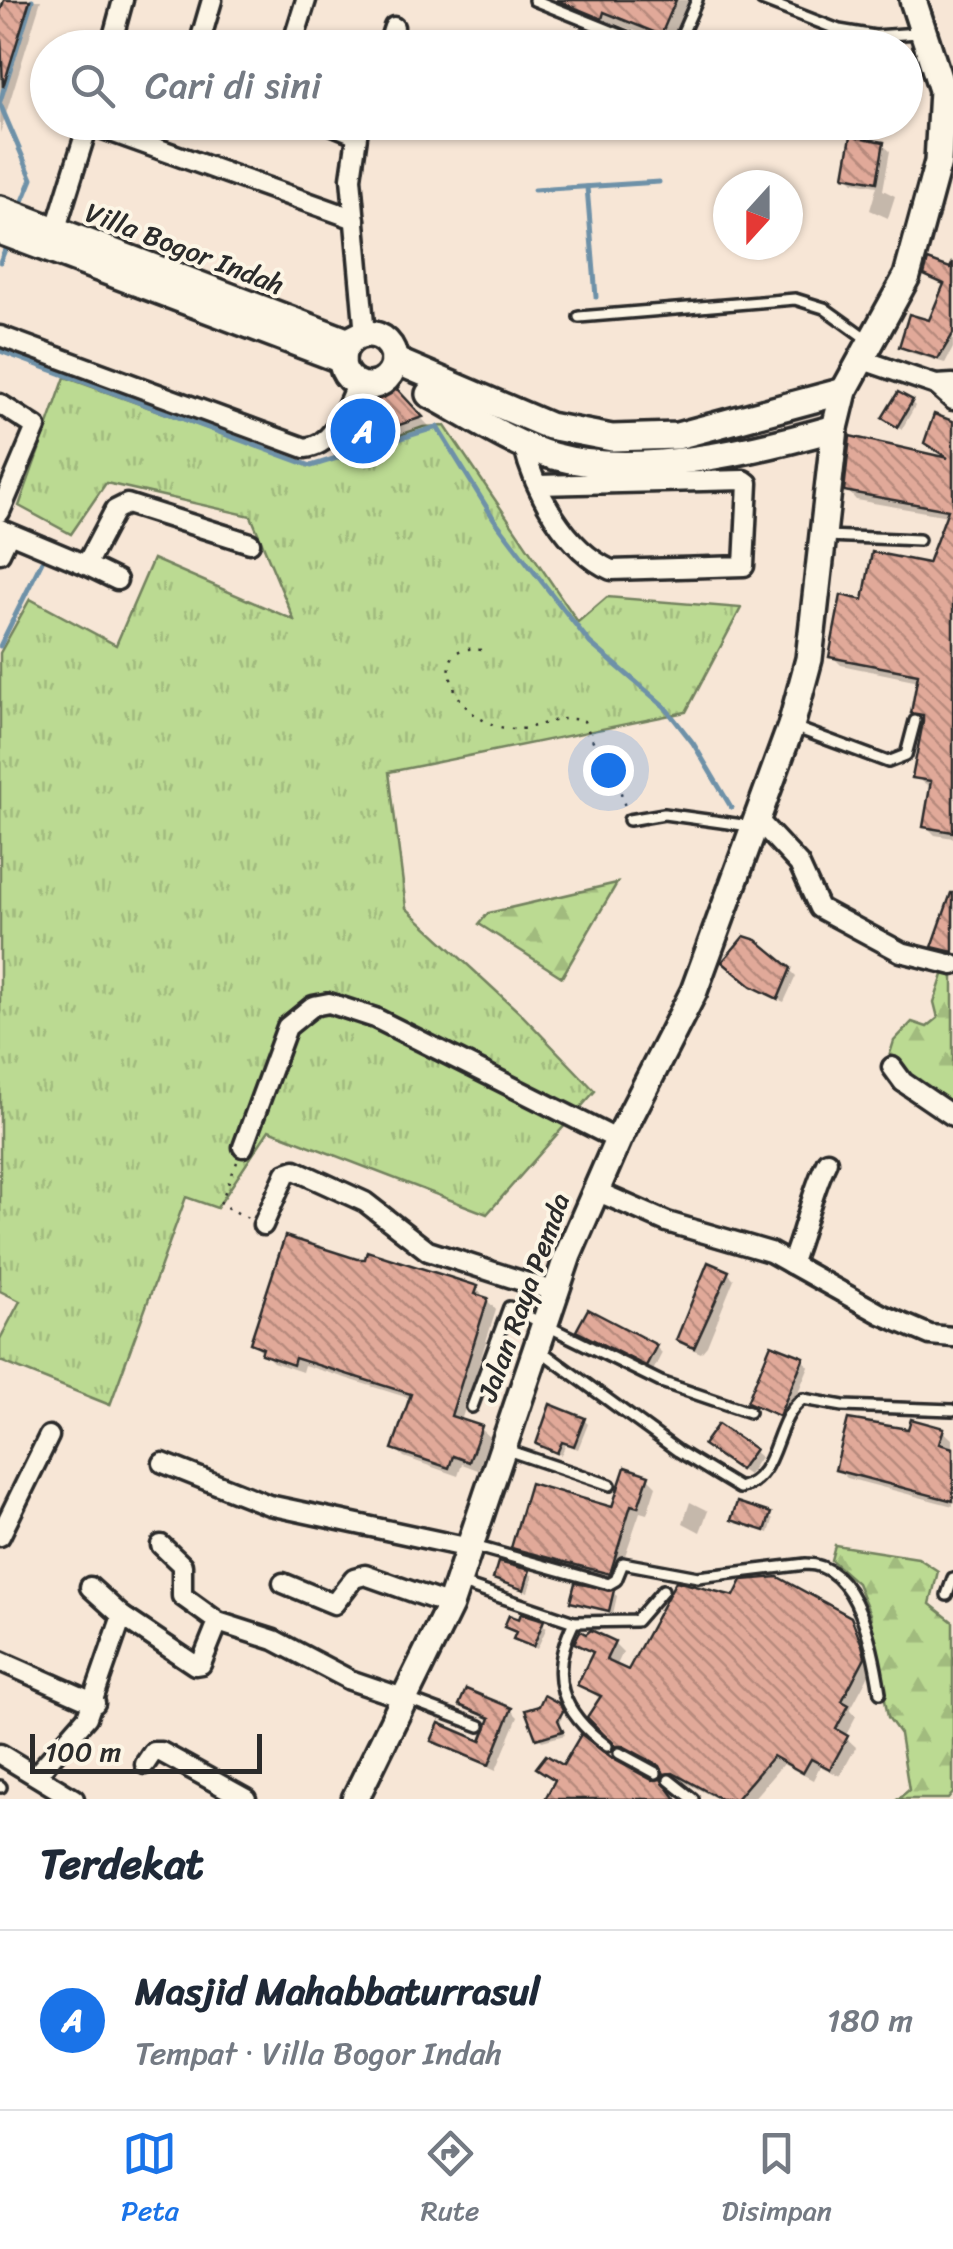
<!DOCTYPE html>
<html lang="id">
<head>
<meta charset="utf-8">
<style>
	body { margin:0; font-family:Sriracha,sans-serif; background:#f6f6f7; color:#1f2937 }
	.compass { position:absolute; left:713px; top:170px; width:90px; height:90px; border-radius:50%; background:#fff; box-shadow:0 2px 8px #0004; rotate:201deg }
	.scale { position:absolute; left:30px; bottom:25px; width:232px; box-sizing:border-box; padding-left:10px; border:5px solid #2b2b2b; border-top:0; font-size:28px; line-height:35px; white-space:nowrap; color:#2b2b2b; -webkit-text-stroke:8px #fcf5e5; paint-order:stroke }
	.you { position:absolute; left:608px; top:770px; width:35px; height:35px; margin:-25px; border:8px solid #fff; border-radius:50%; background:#1a73e8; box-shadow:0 0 0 15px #1a73e833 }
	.badge { display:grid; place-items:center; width:65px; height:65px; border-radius:50%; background:#1a73e8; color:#fff; font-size:32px; font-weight:700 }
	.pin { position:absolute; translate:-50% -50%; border:5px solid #fff; box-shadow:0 2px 10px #0006 }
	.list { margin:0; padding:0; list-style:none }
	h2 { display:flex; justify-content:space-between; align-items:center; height:130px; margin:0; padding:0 40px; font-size:42px }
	h2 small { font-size:32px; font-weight:400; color:#747a83 }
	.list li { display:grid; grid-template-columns:65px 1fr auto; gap:30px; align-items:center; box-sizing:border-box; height:180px; padding:0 40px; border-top:2px solid #e0e1e3 }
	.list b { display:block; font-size:38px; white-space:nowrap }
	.list p { margin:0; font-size:32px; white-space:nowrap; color:#747a83 }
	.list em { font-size:32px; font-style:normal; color:#747a83 }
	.icon { flex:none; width:55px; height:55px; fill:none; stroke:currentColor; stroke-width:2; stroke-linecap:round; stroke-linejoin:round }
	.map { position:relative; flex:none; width:953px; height:1799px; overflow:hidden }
	.search { position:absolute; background:#fff; box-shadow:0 2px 8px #0004; left:30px; right:30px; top:30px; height:110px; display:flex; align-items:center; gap:25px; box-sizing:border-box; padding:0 35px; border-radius:55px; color:#747a83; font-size:38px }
	.sheet { height:310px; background:#fff }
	nav { display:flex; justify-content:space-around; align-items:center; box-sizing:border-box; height:140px; border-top:2px solid #e0e1e3; background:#fff; font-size:28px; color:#747a83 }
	nav a { display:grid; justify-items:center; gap:5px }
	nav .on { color:#1a73e8 }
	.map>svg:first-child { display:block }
	.grass { fill:url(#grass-tufts); stroke:#73825e; stroke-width:2.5 }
	.forest { fill:url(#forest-firs); stroke:#73825e; stroke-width:2.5 }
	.shadow { fill:#0003 }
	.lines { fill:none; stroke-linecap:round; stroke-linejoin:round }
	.stream { stroke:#6e91a8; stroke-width:5 }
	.building { fill:url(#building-back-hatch); stroke:#2b2b2b; stroke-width:2.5 }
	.lane-casing { stroke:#2b2b2b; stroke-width:16 }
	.street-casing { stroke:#2b2b2b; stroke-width:25 }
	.secondary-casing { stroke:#2b2b2b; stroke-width:32 }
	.path { stroke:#2b2b2b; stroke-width:2.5; stroke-dasharray:2.5 8; stroke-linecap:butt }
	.lane { stroke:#fcf5e5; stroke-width:9 }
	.street { stroke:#fcf5e5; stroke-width:18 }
	.secondary { stroke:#fcf5e5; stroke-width:25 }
	.labels { text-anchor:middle; stroke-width:8; stroke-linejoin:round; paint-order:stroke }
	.street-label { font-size:28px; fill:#2b2b2b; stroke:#fcf5e5 }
</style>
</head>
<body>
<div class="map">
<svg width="953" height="1799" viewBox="0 0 953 1799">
	<defs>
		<pattern id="grass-tufts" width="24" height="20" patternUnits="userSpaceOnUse" patternTransform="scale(2.5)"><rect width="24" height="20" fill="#bbda92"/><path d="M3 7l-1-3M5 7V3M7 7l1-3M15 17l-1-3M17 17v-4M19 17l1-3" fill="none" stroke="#a1bb7e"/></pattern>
		<pattern id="forest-firs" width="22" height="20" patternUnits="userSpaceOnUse" patternTransform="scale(2.5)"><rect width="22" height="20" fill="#bbda92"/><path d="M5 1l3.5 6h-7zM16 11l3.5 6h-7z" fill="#a1bb7e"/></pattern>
		<pattern id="building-back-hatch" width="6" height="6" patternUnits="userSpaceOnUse" patternTransform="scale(2.5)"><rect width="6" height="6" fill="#e1a999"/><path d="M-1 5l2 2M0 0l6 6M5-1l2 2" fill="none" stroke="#b78a7d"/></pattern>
	</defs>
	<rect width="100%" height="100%" fill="#f7e6d6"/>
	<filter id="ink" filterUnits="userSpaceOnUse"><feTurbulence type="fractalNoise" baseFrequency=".01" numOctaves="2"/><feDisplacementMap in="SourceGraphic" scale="20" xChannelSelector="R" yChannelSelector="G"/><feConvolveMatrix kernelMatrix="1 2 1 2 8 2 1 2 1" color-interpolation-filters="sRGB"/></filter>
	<g filter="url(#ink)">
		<polygon class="grass" points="65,377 311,466 423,427 445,426 578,622 607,597 741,608 686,712 389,772 406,908 521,1014 595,1091 487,1214 269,1130 217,1208 186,1197 110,1405 0,1361 0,1339 20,1301 0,1291 0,653 30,599 116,645 153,559 294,620 251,516 106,483 71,534 19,506"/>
		<g class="forest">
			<polygon points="617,883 562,977 479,924 488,913"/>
			<polygon points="944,972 953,975 953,1113 906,1083 889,1057 894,1041 912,1022 927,1027 938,1018 934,1002"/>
			<polygon points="835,1545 918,1558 938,1571 930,1604 953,1622 953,1793 948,1799 898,1799 909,1790 900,1734 888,1717 870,1614 857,1583 831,1560"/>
		</g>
		<g class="shadow">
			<polygon points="6,0 41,0 0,133 0,20"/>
			<polygon points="547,0 688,0 670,43"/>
			<polygon points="883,145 890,151 883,190 895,196 888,218 870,210 877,186 854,182 847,175"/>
			<polygon points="953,272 953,348 945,363 908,352 902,346 930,323 945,286 927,275"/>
			<polygon points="396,392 429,426 351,453 343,445 365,402"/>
			<polygon points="911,402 915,406 902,429 889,421"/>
			<polygon points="953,423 953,838 935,835 926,826 932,788 915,777 926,722 914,712 919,681 841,665 832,656 865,603 929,566 948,516 856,500 847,490 949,459 927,443"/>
			<polygon points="953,916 953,958 935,946"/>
			<polygon points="731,967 790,970 796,976 784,1002 760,991"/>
			<polygon points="357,1261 476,1288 496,1310 461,1421 480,1428 490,1437 478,1470 462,1464 458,1476 404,1457 395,1448 412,1399 304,1365 302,1372 273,1362 253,1343"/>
			<polygon points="728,1273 734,1279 707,1346 701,1353 685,1346 679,1339"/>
			<polygon points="579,1331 656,1347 662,1353 653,1371"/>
			<polygon points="802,1360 809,1366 786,1421 750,1402"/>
			<polygon points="584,1420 588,1424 578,1449 566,1444 561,1455 539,1444"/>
			<polygon points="942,1430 952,1439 953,1506 847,1478 837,1469 910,1432"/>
			<polygon points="713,1451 753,1451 760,1457 748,1475"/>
			<polygon points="647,1477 656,1486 647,1514 640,1512 616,1582 522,1556 514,1547 613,1510"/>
			<polygon points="690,1502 708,1511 700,1532 683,1523"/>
			<polygon points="769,1516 773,1520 769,1533 734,1520"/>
			<polygon points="529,1573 533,1576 528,1592 496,1579"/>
			<polygon points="613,1593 617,1596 613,1614 573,1601"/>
			<polygon points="735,1599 850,1619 859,1628 873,1667 850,1710 856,1716 845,1737 856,1747 840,1776 820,1766 813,1780 783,1764 753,1799 718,1799 627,1754 591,1717 602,1700 580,1684 594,1655 577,1642 592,1633 614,1643 623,1652 616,1667 629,1674"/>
			<polygon points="523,1616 547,1627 537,1649 516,1638 526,1640 520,1622"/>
			<polygon points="462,1705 511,1710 518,1717 496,1770 434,1741 482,1744 492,1721"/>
			<polygon points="563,1711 560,1726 565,1735 542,1741 538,1737"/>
		</g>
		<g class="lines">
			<g class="stream">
				<polyline points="0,101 32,0"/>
				<polyline points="0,104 32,179 21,206"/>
				<polyline points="587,187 596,297"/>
				<polyline points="534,190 659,182"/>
				<polyline points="0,262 8,242"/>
				<polyline points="0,351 311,466 437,427 494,519 528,564 590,643 664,706 693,743 731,807"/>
				<polyline points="0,646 42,561"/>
			</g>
		</g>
		<g class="building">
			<polygon points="4,0 30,0 3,87 0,12"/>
			<polygon points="556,0 676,0 661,35 604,12 602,19"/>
			<polygon points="851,136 884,142 877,182 844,176"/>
			<polygon points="928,260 950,268 953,262 953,334 938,359 899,347 909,314 929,320 944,284 924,275"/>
			<polygon points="397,389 423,417 340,445 363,400"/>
			<polygon points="898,392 913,400 897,427 882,418"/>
			<polygon points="934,414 953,421 953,832 923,827 931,781 912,778 923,722 923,715 911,713 918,674 829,657 841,595 863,600 872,552 928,563 948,510 844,491 850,436 948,458 924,443"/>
			<polygon points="951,893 953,893 953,952 932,947"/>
			<polygon points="744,936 757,940 791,968 778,999 751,986 722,962"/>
			<polygon points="285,1236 357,1259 365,1259 367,1251 478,1286 475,1294 488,1298 451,1416 482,1426 469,1462 453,1456 449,1468 392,1449 411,1394 295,1358 293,1365 261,1354 263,1348 250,1343"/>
			<polygon points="708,1262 729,1271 694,1348 676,1340"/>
			<polygon points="588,1309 657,1345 646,1366 576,1331"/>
			<polygon points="771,1344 804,1357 779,1416 747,1402"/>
			<polygon points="550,1404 585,1418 574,1446 562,1442 557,1453 536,1444"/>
			<polygon points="848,1419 908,1429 911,1419 944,1428 939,1444 953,1448 953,1501 835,1470"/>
			<polygon points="718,1424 755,1449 740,1470 703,1445"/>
			<polygon points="625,1467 649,1475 638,1507 631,1505 610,1574 511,1548 530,1483 612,1507"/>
			<polygon points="737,1502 771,1513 765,1531 731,1520"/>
			<polygon points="498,1562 530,1570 524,1590 493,1579"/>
			<polygon points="778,1577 851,1617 862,1645 865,1657 842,1701 849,1705 836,1729 848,1736 830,1769 811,1759 803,1773 773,1756 736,1799 721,1799 673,1773 664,1774 660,1766 623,1746 615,1746 587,1717 601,1696 577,1685 593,1652 574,1643 580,1631 586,1634 591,1630 615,1641 606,1660 628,1670 676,1581 734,1596 742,1580"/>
			<polygon points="575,1583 614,1590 609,1611 570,1602"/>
			<polygon points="521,1613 544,1620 533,1647 513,1639 516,1632 504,1627 509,1615 519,1619"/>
			<polygon points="466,1689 512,1708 489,1765 431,1741 439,1723 481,1741 490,1718 459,1705"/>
			<polygon points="544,1695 560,1704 563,1711 558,1720 563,1731 536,1739 525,1710 539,1706"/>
			<polygon points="581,1734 615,1760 652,1780 661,1779 676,1799 545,1799 555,1780 536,1768 546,1755 563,1765"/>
		</g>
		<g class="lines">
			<g class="lane-casing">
				<g id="lane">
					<polyline points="534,0 653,48"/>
					<polyline points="762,0 839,30 875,36 918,33"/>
					<polyline points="667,48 679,41 697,0"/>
					<polyline points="579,317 795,299 824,308 867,339"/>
					<polyline points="827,536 919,540"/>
					<polyline points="791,726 888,762 906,755 915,721"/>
					<polyline points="629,820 664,814 750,826"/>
					<path d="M537,1348L678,1451L739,1488C780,1479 772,1420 803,1399L843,1406L953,1410"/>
					<polyline points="472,1407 509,1307 661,1382 749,1412"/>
					<polyline points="504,1449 610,1485"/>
					<path d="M474,1546L609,1584L616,1580L623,1563L698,1577L806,1564C859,1564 874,1653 880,1693"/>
					<path d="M459,1583L574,1622C547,1676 561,1712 607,1746"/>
					<polyline points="947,1595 953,1578"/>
					<polyline points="574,1622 636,1621 663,1590"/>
					<polyline points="408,1699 480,1726"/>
					<polyline points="619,1753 656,1773"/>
					<polyline points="669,1780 693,1799"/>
					<polyline points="0,1786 1,1787"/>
				</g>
			</g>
			<g class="street-casing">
				<g id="street">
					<polyline points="110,48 123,0"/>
					<polyline points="198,48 212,0"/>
					<polyline points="291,48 306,0"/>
					<polyline points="387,48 394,27"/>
					<polyline points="326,122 355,134"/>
					<polyline points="359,122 351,178 365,335"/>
					<polyline points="89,124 355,219"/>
					<polyline points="52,241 89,122"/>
					<path d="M0,336L305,448C336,445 345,408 357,383"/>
					<polyline points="860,359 936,385 953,384"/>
					<polyline points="936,385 953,400"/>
					<polyline points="0,404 36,427 0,512"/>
					<path d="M523,444C534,491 565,549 611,570L744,566L748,483L744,480L537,485"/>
					<polyline points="0,529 86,565 115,510 127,504 250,543"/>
					<polyline points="0,553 9,534"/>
					<polyline points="86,565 117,580"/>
					<polyline points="756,818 799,864 819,908 901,952 953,965"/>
					<polyline points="892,1067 903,1082 953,1116"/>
					<polyline points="243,1147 287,1027 313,1006 329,1003 375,1018 618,1140"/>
					<polyline points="594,1190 667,1222 770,1252 881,1314 930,1335 953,1337"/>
					<polyline points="263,1225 286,1173 295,1170 365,1202 428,1251 556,1292"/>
					<path d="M791,1264C806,1227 810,1196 827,1161"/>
					<polyline points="163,1463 269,1505 470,1548"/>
					<polyline points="0,1536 49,1436"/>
					<polyline points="161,1545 182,1565 182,1596 218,1622 274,1640 350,1680 406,1699"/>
					<polyline points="283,1583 334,1604 354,1578 365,1575 450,1605"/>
					<polyline points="90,1587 122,1616 195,1665 201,1664 218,1622"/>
					<polyline points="0,1661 95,1703"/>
					<polyline points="0,1754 74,1799"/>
					<polyline points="145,1764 153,1752 161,1752 246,1799"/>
					<polyline points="36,1775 87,1717 122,1616"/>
				</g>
			</g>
			<g class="secondary-casing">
				<g id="secondary">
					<polyline points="0,209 349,342"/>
					<polyline points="0,231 342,360"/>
					<circle cx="368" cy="360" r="26"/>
					<polyline points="394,360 549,426 612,438 677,436 844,391"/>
					<path d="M429,394C469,415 510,444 553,456C635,479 755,451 835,428"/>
					<polyline points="355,1799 450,1605 568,1255 618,1140 694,991 791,726 809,659 835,428 844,391 907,276 938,162 942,90 913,0"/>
				</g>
			</g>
			<g class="path">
				<polyline points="726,122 728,124"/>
				<path d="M481,650C431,640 449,699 478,717C526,747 546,710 584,721L597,750L612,761L625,807"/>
				<polyline points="237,1162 220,1204 248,1218"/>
			</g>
			<use href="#lane" class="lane"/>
			<use href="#street" class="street"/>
			<use href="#secondary" class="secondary"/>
		</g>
	</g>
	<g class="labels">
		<g class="street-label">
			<text transform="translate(185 248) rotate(21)" y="10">Villa Bogor Indah</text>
			<text transform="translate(523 1297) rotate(-70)" y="10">Jalan Raya Pemda</text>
		</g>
	</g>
</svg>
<svg class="compass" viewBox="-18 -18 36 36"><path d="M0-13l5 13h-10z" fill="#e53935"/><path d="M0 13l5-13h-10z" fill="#747a83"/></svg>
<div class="scale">100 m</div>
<div class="you"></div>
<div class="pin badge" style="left:363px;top:431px">A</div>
<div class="search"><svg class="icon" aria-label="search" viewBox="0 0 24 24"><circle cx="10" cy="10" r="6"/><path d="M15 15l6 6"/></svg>Cari di sini</div>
</div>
<section class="sheet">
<h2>Terdekat<small></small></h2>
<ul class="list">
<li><span class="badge">A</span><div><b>Masjid Mahabbaturrasul</b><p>Tempat · Villa Bogor Indah</p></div><em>180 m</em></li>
</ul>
</section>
<nav>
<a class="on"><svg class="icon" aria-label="map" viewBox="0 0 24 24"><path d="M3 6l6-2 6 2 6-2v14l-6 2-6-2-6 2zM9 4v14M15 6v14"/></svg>Peta</a>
<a><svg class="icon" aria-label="directions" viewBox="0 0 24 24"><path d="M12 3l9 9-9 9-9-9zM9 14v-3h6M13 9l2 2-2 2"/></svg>Rute</a>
<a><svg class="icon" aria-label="saved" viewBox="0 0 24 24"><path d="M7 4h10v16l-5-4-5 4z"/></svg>Disimpan</a>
</nav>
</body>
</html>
